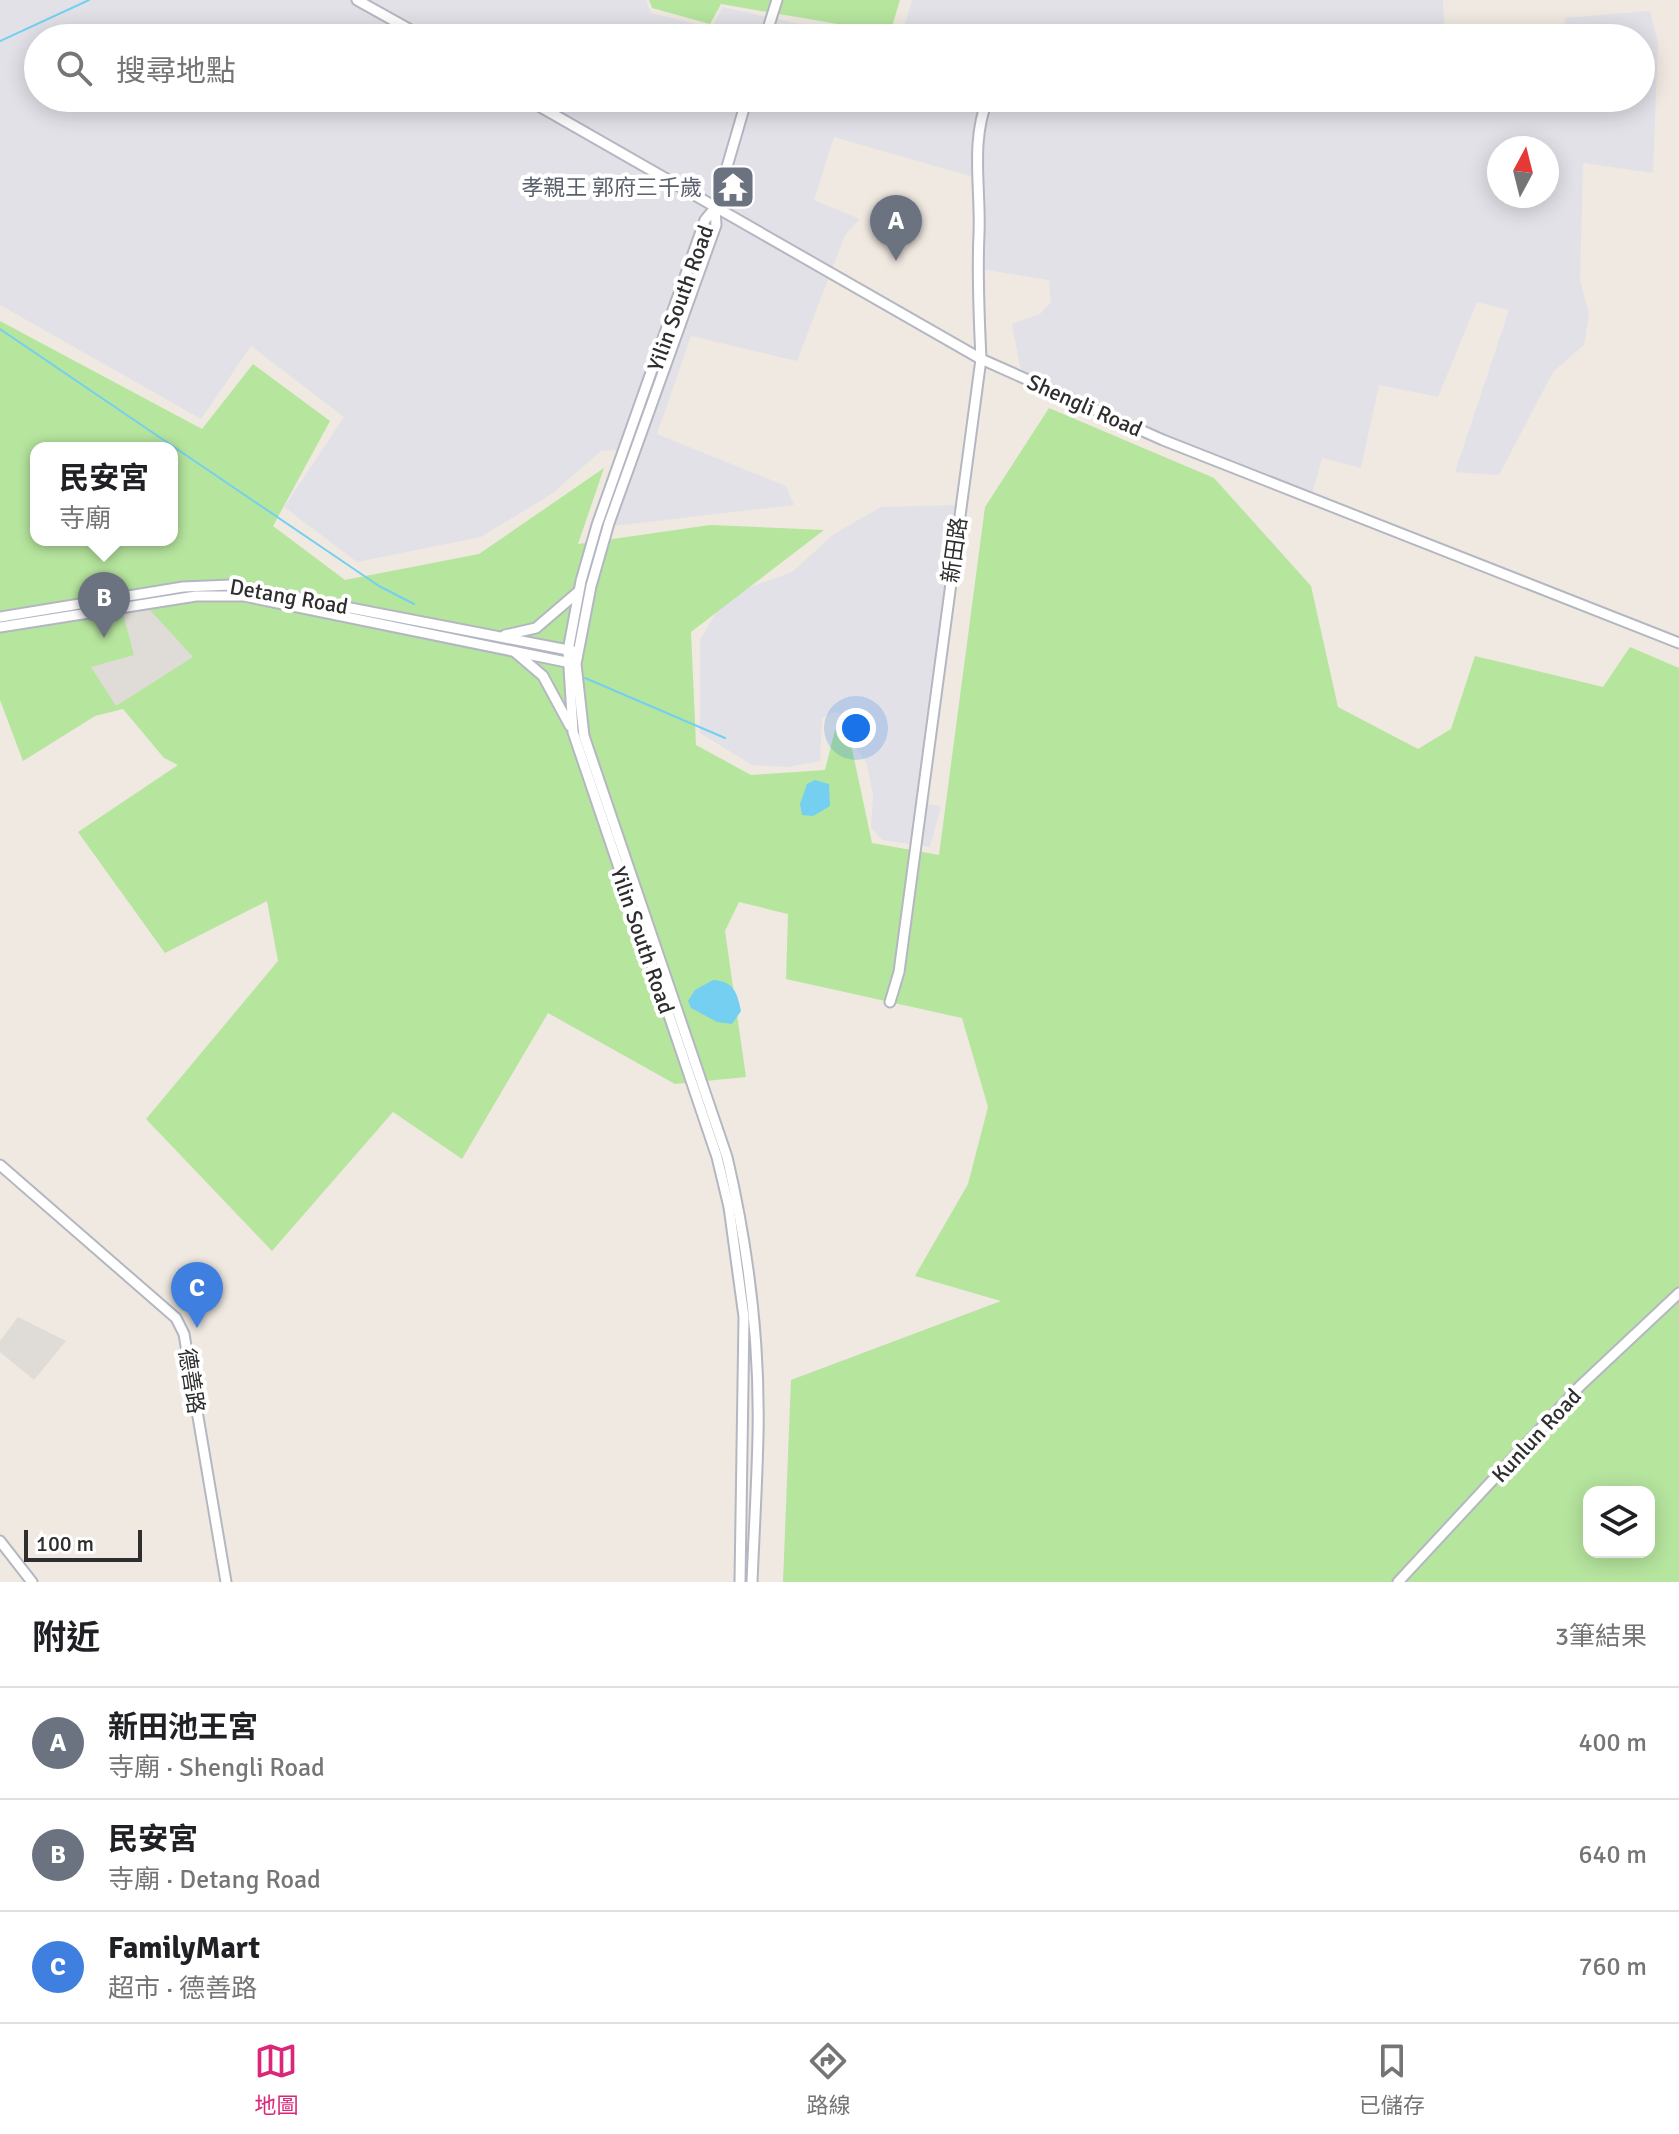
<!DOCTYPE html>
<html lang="zh-TW">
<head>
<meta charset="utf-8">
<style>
	body { margin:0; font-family:Signika,"Noto Sans TC",sans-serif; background:#f2f2f2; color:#202124 }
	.controls { position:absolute; right:24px; bottom:24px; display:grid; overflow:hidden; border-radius:16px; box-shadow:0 4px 20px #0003 }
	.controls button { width:72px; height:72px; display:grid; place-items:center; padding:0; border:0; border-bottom:2px solid #e0e0e0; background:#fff; color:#202124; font:40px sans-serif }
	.compass { position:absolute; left:1487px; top:136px; width:72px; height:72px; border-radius:50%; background:#fff; box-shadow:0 4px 20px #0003; rotate:7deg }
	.scale { position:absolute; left:24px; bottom:20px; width:118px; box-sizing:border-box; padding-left:8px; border:4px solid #2e2e2e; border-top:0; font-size:22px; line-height:28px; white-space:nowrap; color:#2e2e2e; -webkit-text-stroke:6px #fff; paint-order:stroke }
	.you { position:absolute; left:856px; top:728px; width:28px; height:28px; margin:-20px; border:6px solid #fff; border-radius:50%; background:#1a73e8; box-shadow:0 0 0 12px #1a73e833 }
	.badge { display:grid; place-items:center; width:52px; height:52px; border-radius:50%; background:#db2777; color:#fff; font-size:26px; font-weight:700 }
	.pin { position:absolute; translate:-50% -66px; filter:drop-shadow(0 2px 4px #0008) }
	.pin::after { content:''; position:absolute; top:42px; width:28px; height:24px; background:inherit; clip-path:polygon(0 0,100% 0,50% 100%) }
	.popup { position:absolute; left:30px; top:442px; width:148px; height:104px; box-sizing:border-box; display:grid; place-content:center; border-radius:16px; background:#fff; filter:drop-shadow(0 2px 6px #0005); font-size:26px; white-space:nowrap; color:#757577 }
	.popup b { font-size:30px; color:#202124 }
	.popup::after { content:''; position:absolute; left:50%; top:100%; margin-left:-16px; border:16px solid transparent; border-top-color:#fff }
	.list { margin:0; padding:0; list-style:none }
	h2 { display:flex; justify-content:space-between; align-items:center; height:104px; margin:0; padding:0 32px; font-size:34px }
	h2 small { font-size:26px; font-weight:400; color:#757577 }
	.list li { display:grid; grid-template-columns:52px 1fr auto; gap:24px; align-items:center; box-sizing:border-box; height:112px; padding:0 32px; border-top:2px solid #e0e0e0 }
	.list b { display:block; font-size:30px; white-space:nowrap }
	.list p { margin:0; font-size:26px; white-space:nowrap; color:#757577 }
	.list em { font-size:26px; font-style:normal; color:#757577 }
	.icon { flex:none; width:44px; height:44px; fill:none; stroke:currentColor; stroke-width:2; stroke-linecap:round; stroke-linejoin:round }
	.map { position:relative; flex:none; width:1679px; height:1582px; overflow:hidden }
	.search { position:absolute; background:#fff; box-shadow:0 4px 20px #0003; left:24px; right:24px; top:24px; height:88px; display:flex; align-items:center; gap:20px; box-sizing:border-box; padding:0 28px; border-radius:44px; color:#757577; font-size:30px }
	.sheet { height:440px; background:#fff }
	nav { display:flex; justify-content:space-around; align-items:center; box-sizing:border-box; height:112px; border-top:2px solid #e0e0e0; background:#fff; font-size:22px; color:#757577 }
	nav a { display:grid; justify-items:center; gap:4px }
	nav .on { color:#db2777 }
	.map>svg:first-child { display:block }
	.industrial { fill:#e3e1e8; fill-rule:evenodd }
	.green { fill:#b6e59e; fill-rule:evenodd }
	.plaza { fill:#dfdcd8 }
	.water { fill:#75cff0 }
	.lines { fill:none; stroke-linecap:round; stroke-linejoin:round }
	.stream { stroke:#75cff0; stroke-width:2 }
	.minor-casing { stroke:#b4b7c1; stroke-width:13 }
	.minor { stroke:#fff; stroke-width:9 }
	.labels { text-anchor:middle; stroke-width:8; stroke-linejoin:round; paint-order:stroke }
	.worship-label { font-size:22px; fill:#5b616d; stroke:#fff; text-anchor:end }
	.street-label { font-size:22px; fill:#2e2e2e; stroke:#fff }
</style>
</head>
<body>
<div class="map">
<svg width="1679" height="1582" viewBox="0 0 1679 1582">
	<rect width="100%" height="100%" fill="#efe9e1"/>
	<g class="industrial">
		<path d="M0,0H646L651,13L712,28L722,7L863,38H38V98H1641V38H1564L1565,18L1650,11L1658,43L1653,173L1583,163L1580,280L1589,314L1584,345L1553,372L1499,475L1455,472L1509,310L1477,302L1438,397L1379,385L1361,468L1322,458L1310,502L1023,382L1012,324L1040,314L1051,302L1049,280L973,268L977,178L834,137L814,200L860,219L845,235L797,361L691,336L657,434L786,486L794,505L613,526L641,449L601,451L553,493L481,537L357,562L284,507L344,417L251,346L201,419L0,305ZM1499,148H1547V196H1499Z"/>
		<polygon points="912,0 1443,0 1445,38 901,38"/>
		<polygon points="959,505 917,803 941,806 930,847 882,840 871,827 873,795 867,764 856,748 858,717 833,712 822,718 820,761 788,767 752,765 700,733 700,640 726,596 792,572 834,534 881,507"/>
	</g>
	<g class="green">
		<polygon points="649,0 900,0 890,33 721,4 710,24 652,8"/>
		<path d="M0,321L202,429L253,364L330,421L273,526L345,580L479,554L604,468L578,544L710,525L824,530L691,632L696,745L751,775L825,770L835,730H848L872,843L939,855L985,507L1049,408L1214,478L1311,586L1338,707L1418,749L1451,729L1475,656L1603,687L1630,647L1679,668V1582H783L791,1380L1001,1301L915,1276L968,1184L988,1107L962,1018L786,979L788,914L739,902L725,931L746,1077L675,1084L548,1013L462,1159L393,1112L272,1251L146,1119L278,961L267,901L165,953L78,832L178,765L164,758L123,709L95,716L23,761L0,700ZM36,448H172V540H36ZM1589,1492H1649V1552H1589Z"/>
	</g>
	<g class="plaza">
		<polygon points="150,610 193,657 116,706 91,667 134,655 123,614"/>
		<polygon points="18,1317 66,1341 34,1380 0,1352 0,1341"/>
	</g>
	<g class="water">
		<polygon points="815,780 829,784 830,806 813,816 802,815 800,804 807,784"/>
		<path d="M713,980C734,981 737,993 741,1011L732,1024L717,1022L691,1008L688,1001L695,990Z"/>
	</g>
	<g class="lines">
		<g class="stream">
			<polyline points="0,41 89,0"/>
			<polyline points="0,329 379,586 414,604"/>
			<polyline points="585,678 725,738"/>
		</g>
		<g class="minor-casing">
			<g id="minor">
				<polyline points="357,0 425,38"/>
				<polyline points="765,38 777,0"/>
				<polyline points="525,98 981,359 1163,440 1679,643"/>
				<path d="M747,98L715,208L716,225L609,523L591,586L576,664L584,736L727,1157C748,1247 760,1342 758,1435C757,1484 754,1533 752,1582"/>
				<polyline points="715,208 705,220 597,525 581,581 568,651 573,732 717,1157 729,1207 744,1317 740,1582"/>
				<polyline points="0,617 183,587 231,585 573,651"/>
				<polyline points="0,627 196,596 244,596 571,663"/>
				<polyline points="505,635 536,628 578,592"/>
				<polyline points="515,652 543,676 570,726"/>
				<path d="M890,1002L899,972L981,359C979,317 977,276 979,234C981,188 970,142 988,98"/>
				<polyline points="0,1165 176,1318 184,1334 226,1582"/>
				<polyline points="0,1541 32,1582"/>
				<polyline points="1398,1582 1580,1386 1679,1293"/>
			</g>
		</g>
		<use href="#minor" class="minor"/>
	</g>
	<defs>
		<g id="temple-square" transform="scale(2.3)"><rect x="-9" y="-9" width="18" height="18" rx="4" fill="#6b7280" stroke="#fff"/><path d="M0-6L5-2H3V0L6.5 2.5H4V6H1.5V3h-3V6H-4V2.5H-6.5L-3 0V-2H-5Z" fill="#fff"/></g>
	</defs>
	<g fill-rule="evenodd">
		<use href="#temple-square" x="733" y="187"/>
	</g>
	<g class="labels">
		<g class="worship-label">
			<text x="702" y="195">孝親王 郭府三千歲</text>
		</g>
		<g class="street-label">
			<text transform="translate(680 298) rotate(-70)" y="8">Yilin South Road</text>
			<text transform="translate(1085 405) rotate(24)" y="8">Shengli Road</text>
			<text transform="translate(954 550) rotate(-82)" y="8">新田路</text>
			<text transform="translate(289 596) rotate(10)" y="8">Detang Road</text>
			<text transform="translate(643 940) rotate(71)" y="8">Yilin South Road</text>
			<text transform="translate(192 1381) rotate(81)" y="8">德善路</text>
			<text transform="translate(1536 1435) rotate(-47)" y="8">Kunlun Road</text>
		</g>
	</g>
</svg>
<div class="controls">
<button><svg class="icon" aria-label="layers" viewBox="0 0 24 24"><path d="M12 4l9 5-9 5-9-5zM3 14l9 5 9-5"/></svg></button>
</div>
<svg class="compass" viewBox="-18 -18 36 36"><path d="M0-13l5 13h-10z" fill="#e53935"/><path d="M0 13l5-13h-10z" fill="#757577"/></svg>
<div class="scale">100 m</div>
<div class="you"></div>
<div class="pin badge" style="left:896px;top:261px;background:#6b7280">A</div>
<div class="pin badge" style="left:104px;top:638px;background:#6b7280">B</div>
<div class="popup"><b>民安宮</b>寺廟</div>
<div class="pin badge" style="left:197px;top:1328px;background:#3f7fe0">C</div>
<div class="search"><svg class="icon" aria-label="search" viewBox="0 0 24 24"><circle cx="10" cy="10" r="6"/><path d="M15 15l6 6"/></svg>搜尋地點</div>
</div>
<section class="sheet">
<h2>附近<small>3筆結果</small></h2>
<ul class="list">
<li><span class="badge" style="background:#6b7280">A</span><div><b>新田池王宮</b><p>寺廟 · Shengli Road</p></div><em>400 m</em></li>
<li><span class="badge" style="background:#6b7280">B</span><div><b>民安宮</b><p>寺廟 · Detang Road</p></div><em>640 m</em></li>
<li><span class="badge" style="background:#3f7fe0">C</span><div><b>FamilyMart</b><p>超市 · 德善路</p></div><em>760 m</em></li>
</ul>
</section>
<nav>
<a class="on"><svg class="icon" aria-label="map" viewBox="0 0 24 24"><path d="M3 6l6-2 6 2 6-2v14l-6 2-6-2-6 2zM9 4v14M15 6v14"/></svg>地圖</a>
<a><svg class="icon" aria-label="directions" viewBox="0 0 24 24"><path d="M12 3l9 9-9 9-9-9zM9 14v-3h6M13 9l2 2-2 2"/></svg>路線</a>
<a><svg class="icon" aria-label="saved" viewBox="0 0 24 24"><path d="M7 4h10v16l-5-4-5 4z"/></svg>已儲存</a>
</nav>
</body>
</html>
